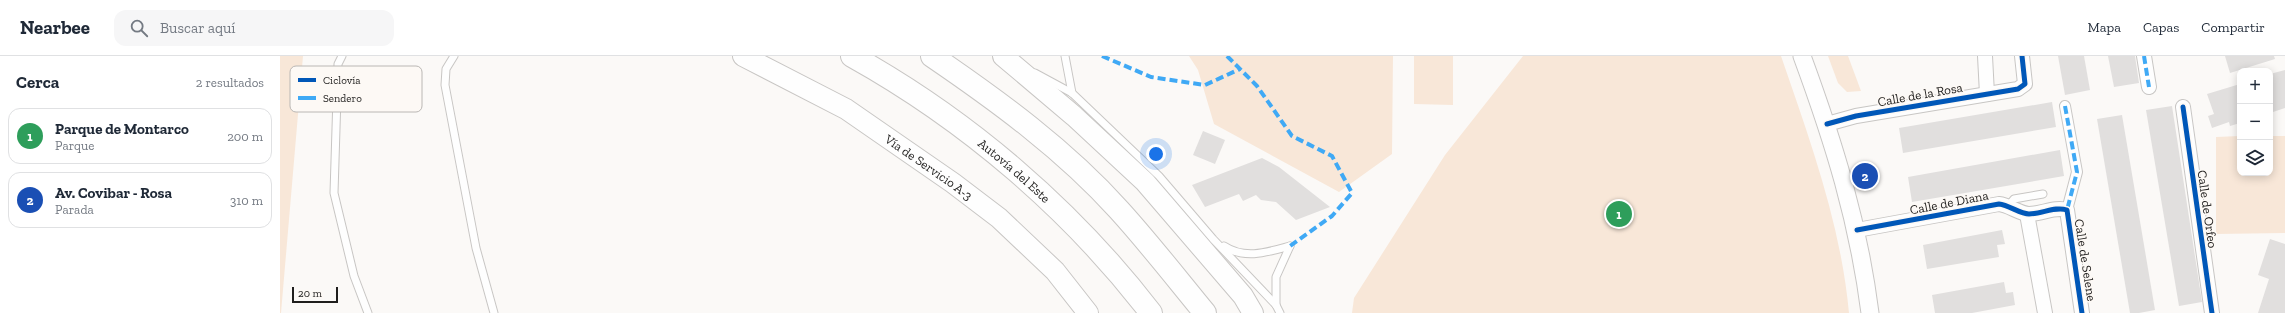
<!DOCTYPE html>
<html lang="es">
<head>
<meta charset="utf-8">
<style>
	body { margin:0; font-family:"Zilla Slab",serif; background:#f6f6f7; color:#1f2937 }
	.controls { position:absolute; right:12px; top:12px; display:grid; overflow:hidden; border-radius:8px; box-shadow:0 2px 10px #0003 }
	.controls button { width:36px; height:36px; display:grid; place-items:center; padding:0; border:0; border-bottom:1px solid #e0e1e3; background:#fff; color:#1f2937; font:20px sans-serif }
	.scale { position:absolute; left:12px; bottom:10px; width:46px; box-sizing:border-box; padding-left:4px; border:2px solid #1f1e1d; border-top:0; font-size:11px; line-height:14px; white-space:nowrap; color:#1f1e1d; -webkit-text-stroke:3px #fdf9f5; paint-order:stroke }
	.you { position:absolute; left:876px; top:98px; width:14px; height:14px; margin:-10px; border:3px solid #fff; border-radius:50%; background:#1a73e8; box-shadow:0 0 0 6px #1a73e833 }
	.badge { display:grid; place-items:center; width:26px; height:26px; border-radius:50%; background:#0f766e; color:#fff; font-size:13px; font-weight:700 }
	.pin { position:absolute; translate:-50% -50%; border:2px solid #fff; box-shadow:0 1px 4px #0006 }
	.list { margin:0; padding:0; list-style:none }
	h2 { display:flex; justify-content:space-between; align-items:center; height:52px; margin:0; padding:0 16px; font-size:17px }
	h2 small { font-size:13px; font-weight:400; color:#747a83 }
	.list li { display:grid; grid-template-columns:26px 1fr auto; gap:12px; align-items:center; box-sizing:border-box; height:56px; margin:0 8px 8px; padding:0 8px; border:1px solid #e0e1e3; border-radius:12px }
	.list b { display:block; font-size:15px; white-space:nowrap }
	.list p { margin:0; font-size:13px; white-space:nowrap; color:#747a83 }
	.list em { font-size:13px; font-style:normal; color:#747a83 }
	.icon { flex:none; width:22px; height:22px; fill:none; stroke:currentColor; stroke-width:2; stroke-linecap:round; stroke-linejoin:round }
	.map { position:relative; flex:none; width:2005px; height:257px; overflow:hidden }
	header { display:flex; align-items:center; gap:24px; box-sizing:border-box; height:56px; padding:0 20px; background:#fff; border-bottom:1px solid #e0e1e3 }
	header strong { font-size:19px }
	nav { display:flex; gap:22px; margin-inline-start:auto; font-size:14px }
	.search { width:280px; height:36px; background:#f6f6f7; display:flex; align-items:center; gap:10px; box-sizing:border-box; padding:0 14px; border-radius:12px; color:#747a83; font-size:15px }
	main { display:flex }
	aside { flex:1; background:#fff }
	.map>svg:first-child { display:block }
	.green { fill:#f8e7d8 }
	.building { fill:#e1dfde }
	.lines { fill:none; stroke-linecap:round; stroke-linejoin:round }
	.service-casing { stroke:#c8c6c4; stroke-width:9 }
	.pedestrian-casing { stroke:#c8c6c4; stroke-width:12 }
	.minor-casing { stroke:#c8c6c4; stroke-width:16 }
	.tertiary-casing { stroke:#c8c6c4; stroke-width:19 }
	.secondary-casing { stroke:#c8c6c4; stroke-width:22 }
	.motorway-casing { stroke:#c8c6c4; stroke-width:24 }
	.service { stroke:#fefefe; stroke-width:7 }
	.pedestrian { stroke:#fefefe; stroke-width:10 }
	.minor { stroke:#fefefe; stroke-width:14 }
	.tertiary { stroke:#fefefe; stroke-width:17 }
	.secondary { stroke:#fefefe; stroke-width:20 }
	.motorway { stroke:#fefefe; stroke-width:22 }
	.quiet { stroke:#3fa9f5; stroke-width:4; stroke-dasharray:8 4; stroke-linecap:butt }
	.cycleway-casing { stroke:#fdf9f5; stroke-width:8 }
	.cycleway { stroke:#0057b8; stroke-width:5 }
	.labels { text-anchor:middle; stroke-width:3; stroke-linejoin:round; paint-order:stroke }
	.street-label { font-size:13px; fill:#1f1e1d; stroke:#fdf9f5 }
	.key { fill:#fdf9f5; stroke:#bab7b4; stroke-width:1 }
	.key-label { font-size:11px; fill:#1f1e1d }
</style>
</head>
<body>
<header>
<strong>Nearbee</strong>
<div class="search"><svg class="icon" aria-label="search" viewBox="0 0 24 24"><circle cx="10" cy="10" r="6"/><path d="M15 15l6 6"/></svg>Buscar aquí</div>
<nav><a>Mapa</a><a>Capas</a><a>Compartir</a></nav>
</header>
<main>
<aside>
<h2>Cerca<small>2 resultados</small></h2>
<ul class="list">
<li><span class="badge" style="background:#2e9e5b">1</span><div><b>Parque de Montarco</b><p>Parque</p></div><em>200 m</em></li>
<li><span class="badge" style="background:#1a4fb4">2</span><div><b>Av. Covibar - Rosa</b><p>Parada</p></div><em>310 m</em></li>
</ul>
</aside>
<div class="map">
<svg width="2005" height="257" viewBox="0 0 2005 257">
	<rect width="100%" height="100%" fill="#fbf9f7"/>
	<g class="green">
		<polygon points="0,0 23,0 1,257 0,257"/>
		<polygon points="909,0 1113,0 1112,98 1059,136 934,68 918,14"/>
		<polygon points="1134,0 1173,0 1173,49 1134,48"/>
		<path d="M1243,0H1501C1530,84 1561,169 1569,257H1072L1074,242L1165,99Z"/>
		<polygon points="1548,0 1568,0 1581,35 1567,36 1558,27"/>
		<polygon points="1960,80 1960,117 1990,117 1990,80 2005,80 2005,177 1936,178 1936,81"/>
	</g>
	<g class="building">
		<polygon points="1778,0 1804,0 1810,34 1785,39"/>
		<polygon points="1828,0 1855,0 1859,27 1834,31"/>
		<polygon points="1945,0 1994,0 1995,3 1950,17"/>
		<polygon points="2005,14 2005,52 1990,57 1990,18"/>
		<polygon points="1960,28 1960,67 1950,70 1949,66 1932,72 1928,60 1934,58 1927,38"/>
		<polygon points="1772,46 1776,71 1623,97 1619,72"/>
		<polygon points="1892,50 1922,246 1899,250 1866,54"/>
		<polygon points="1842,59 1875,254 1859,257 1850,257 1817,63"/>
		<polygon points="923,75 945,84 935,108 913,99"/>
		<polygon points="1780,94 1784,120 1632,146 1628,121"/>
		<polygon points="982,102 999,111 1050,151 1016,164 996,146 981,144 976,139 963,145 959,138 925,151 912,129"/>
		<polygon points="1722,174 1725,188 1717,189 1719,201 1647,213 1643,189"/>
		<polygon points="1990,183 2005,188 2005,257 1978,257 1989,223 1978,219"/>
		<polygon points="1724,226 1726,237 1733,236 1735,249 1692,257 1655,257 1652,239"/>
	</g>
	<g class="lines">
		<g class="service-casing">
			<g id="service">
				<polyline points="62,0 58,8 54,137 74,220 88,257"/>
				<polyline points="174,0 166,13 165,29 196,192 214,257"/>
				<polyline points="785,0 792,37"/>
				<polyline points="755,17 792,37 879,120 933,183 996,249 1000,257"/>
				<polyline points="1729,149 1734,143 1763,138"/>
				<path d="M944,190C965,204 988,196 1010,190"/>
				<polyline points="996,249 996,221 1010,190"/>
			</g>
		</g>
		<g class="pedestrian-casing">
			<polyline id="pedestrian" points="1785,50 1797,116 1787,154"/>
		</g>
		<g class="minor-casing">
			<g id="minor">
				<polyline points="1705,0 1707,38"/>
				<polyline points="1864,0 1869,31"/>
				<polyline points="1903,51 1932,257"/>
				<polyline points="1547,68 1576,60 1738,33 1745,28 1742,0"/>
				<polyline points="1747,158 1765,257"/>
				<path d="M1577,174L1719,148C1729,149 1740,158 1749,158C1762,158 1775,150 1787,154L1802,257"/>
			</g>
		</g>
		<g class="tertiary-casing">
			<path id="tertiary" d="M1522,0C1554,87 1578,164 1590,257"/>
		</g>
		<g class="secondary-casing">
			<g id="secondary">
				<path id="s1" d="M463,0L566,53L673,127L719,162L775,215L808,257"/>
				<polyline points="723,0 794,60 865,126 963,240 973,257"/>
			</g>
		</g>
		<g class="motorway-casing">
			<g id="motorway">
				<path id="s2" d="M572,0C687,64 791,153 871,257"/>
				<path d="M652,0C718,45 785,94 839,154C869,187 897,223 925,257"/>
			</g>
		</g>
		<use href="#service" class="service"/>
		<use href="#pedestrian" class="pedestrian"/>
		<use href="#minor" class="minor"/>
		<use href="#tertiary" class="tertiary"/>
		<use href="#secondary" class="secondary"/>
		<use href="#motorway" class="motorway"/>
		<g class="quiet">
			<polyline points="822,0 871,21 925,29 960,13"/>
			<polyline points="947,0 977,30 1012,80 1052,100 1072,137 1052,160 1010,190"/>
			<polyline points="1864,0 1869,31"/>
			<polyline points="1785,50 1797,116 1787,154"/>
		</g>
		<g class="cycleway-casing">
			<g id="cycleway">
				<polyline points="1903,51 1932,257"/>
				<polyline points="1547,68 1576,60 1738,33 1745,28 1742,0"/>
				<path d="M1577,174L1719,148C1729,149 1740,158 1749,158C1762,158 1775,150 1787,154L1802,257"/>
			</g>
		</g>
		<use href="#cycleway" class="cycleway"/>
	</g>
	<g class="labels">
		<g class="street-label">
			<text transform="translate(1640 38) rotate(-10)" y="5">Calle de la Rosa</text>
			<text dy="5" stroke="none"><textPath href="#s1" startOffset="217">Vía de Servicio A-3</textPath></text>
			<text dy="5" stroke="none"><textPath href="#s2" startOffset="199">Autovía del Este</textPath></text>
			<text transform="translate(1669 146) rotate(-11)" y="5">Calle de Diana</text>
			<text transform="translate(1928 153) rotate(82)" y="5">Calle de Orfeo</text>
			<text transform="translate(1806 204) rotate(81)" y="5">Calle de Selene</text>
		</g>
	</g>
	<rect x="10" y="10" width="132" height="46" rx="6" class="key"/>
	<rect x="18" y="22" width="18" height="4" fill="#0057b8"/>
	<rect x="18" y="40" width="18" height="4" fill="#3fa9f5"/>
	<g class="key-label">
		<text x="43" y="28">Ciclovía</text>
		<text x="43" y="46">Sendero</text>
	</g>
</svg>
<div class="controls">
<button>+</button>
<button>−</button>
<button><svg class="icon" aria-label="layers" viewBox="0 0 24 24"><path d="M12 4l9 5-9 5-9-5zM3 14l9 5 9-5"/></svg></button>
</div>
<div class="scale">20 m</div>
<div class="you"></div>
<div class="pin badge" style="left:1339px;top:158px;background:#2e9e5b">1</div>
<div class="pin badge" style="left:1585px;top:120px;background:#1a4fb4">2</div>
</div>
</main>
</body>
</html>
